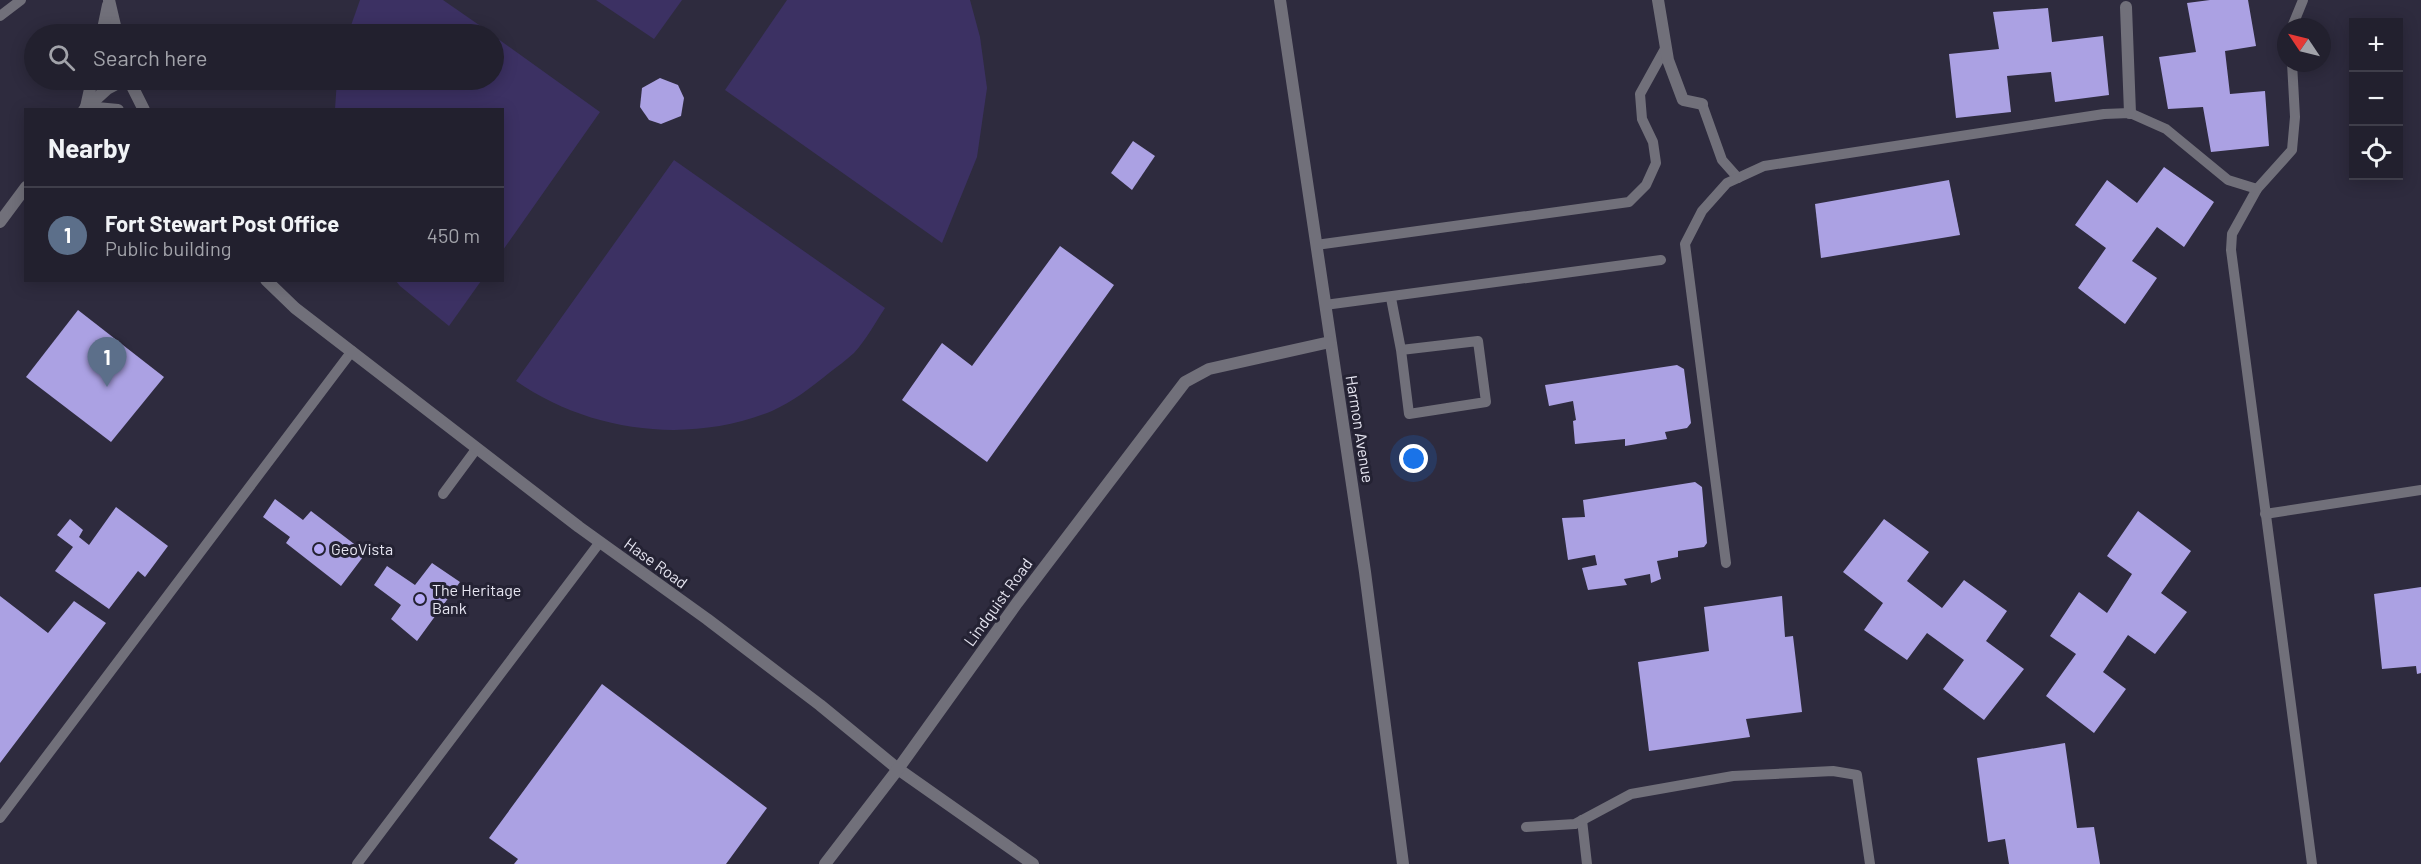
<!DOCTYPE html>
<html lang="en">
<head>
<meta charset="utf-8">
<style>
	body { margin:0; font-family:Barlow,sans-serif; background:#2a2836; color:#f1f3f6 }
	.controls { position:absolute; right:18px; top:18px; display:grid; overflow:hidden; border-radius:0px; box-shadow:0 3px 15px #0003 }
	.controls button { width:54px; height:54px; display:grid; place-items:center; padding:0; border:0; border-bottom:2px solid #3f3e4a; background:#22202e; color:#f1f3f6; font:30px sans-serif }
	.compass { position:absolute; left:2277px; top:18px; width:54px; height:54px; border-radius:50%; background:#22202e; box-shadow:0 3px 15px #0003; rotate:305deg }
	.you { position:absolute; left:1414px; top:459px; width:21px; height:21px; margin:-15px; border:4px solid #fff; border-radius:50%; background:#1a73e8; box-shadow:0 0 0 9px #1a73e833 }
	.badge { display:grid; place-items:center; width:39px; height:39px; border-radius:50%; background:#ea580c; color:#fff; font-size:20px; font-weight:700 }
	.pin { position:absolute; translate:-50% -50px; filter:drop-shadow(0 2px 3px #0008) }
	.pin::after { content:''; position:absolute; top:32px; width:21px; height:18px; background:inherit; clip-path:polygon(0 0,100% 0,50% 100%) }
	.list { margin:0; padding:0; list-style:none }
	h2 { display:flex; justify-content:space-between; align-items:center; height:78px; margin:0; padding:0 24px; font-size:26px }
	h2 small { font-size:20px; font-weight:400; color:#a2a3aa }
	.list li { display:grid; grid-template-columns:39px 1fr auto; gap:18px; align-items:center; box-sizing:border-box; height:96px; padding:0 24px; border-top:2px solid #3f3e4a }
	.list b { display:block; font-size:22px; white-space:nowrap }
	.list p { margin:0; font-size:20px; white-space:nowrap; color:#a2a3aa }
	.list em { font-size:20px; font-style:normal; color:#a2a3aa }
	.icon { flex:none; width:33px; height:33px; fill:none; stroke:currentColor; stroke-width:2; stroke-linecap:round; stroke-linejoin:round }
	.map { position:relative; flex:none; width:2421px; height:864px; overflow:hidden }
	.search { position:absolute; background:#22202e; box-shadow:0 3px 15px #0003; left:24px; top:24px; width:480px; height:66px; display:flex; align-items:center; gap:15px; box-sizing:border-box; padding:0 21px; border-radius:33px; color:#a2a3aa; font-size:22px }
	.panel { position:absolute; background:#22202e; box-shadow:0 3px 15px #0003; left:24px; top:108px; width:480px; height:174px; border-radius:0px }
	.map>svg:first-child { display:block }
	.green { fill:#3c3163 }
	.building { fill:#aba1e3 }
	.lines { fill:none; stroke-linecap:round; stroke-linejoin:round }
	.lane { stroke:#71707a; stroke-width:10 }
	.street { stroke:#71707a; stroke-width:12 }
	.poi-dot { fill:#b7abf8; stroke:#242233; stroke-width:2 }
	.labels { text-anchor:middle; stroke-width:6; stroke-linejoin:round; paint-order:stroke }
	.street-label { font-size:16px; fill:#e6e5f1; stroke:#242233 }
	.poi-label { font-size:16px; fill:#e6e5f1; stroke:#242233; text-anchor:start }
</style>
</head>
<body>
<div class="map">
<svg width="2421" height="864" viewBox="0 0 2421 864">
	<rect width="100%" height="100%" fill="#2e2b3e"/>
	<g class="green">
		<polygon points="360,0 443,0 492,34 348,34"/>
		<polygon points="596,0 682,0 654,39"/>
		<polygon points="787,0 970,0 980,37 987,88 977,157 942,243 725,90"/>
		<polygon points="494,36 600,112 503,250 502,110 335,109 337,80 494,80"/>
		<path d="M674,160L885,308C875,323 866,340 854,353C846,360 837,367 829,373C812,387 792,402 772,411C689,445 589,432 516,381Z"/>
		<polygon points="396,281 481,281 449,326 400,286"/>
	</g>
	<g class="building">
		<polygon points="2210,0 2248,0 2256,46 2225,51 2230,94 2265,91 2269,146 2211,152 2203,107 2168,109 2159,57 2196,52 2187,3"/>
		<polygon points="2048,8 2052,42 2103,36 2109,95 2055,102 2051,72 2007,76 2011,112 1956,118 1949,54 1999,49 1993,12"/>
		<polygon points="660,78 678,85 684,98 681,116 661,124 649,120 640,107 642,88"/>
		<polygon points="1133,141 1155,156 1132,190 1111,173"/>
		<polygon points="2164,167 2214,202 2184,247 2157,227 2132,261 2157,278 2125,324 2078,288 2106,248 2075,225 2107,180 2137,203"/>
		<polygon points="1949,180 1960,235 1821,258 1815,204"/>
		<polygon points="1060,246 1114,285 987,462 902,400 942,343 972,366"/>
		<polygon points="78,310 164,377 111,442 26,377"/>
		<polygon points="1677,365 1684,369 1691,423 1687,428 1665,432 1667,439 1625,446 1625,439 1575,444 1573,421 1576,420 1573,401 1549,406 1545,385"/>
		<polygon points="1695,482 1702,487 1707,543 1704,547 1678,551 1678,557 1657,561 1661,579 1651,583 1650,574 1624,579 1627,585 1588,590 1582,568 1597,565 1595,555 1568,560 1562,518 1585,517 1583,500"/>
		<polygon points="275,499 303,520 311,511 366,553 341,586 286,543 290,537 263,517"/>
		<polygon points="116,507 168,546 145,577 138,571 109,609 55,571 73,547 57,535 70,519 83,530 79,537 89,545"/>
		<polygon points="2138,511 2191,551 2161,593 2187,612 2155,654 2128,635 2103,672 2126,689 2094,733 2046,696 2076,654 2050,636 2079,592 2107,613 2132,574 2107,556"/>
		<polygon points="1884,519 1929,552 1907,581 1942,608 1964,580 2007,611 1986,641 2024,669 1984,720 1943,689 1964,660 1927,633 1907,660 1864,630 1883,603 1843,572"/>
		<polygon points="432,563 460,582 417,641 391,619 401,605 374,585 387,566 415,585"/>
		<polygon points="2421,587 2421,673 2417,674 2416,666 2382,669 2374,594"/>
		<polygon points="0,596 48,633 74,601 106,623 0,763"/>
		<polygon points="1782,596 1785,637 1793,636 1802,712 1746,719 1750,737 1649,751 1638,662 1709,651 1704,607"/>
		<polygon points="602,684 767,808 726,864 514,864 518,859 489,838"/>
		<polygon points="2065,743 2077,828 2094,827 2100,864 2009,864 2005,839 1988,842 1977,758"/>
	</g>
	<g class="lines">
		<g class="lane">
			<polyline points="0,16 21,0"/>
			<polyline points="2292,27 2303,0"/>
			<polyline points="2292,63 2295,117 2292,150 2257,189 2232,234 2231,250 2312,864"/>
			<polyline points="1702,104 1722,160 1738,178"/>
			<polyline points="1316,245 1629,202 1646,185 1656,163 1653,142 1642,119 1640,94 1666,47"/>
			<polyline points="1391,298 1401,350 1409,414 1486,402 1478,341 1401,350"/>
			<polyline points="1325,305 1661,260"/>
			<polyline points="443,494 477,448"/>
			<polyline points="2265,514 2421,490"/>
			<polyline points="1726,563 1685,244 1702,211 1727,183 1764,166 2104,114 2130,113 2166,129 2228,180 2257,189"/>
			<polyline points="0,818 352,351"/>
			<polyline points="1582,820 1587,864"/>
			<polyline points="1526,827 1575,824 1631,794 1733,776 1833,771 1857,775 1870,864"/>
			<polyline points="357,864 600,542"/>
		</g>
		<g class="street">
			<polyline points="109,0 117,34"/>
			<polyline points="1280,0 1365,572 1403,864"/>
			<polyline points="1658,0 1668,60 1683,100 1702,104"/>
			<polyline points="2126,7 2130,113"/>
			<polyline points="102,34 108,5"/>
			<polyline points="129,80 144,110"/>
			<polyline points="86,107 118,110"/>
			<polyline points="86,107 92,80"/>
			<polyline points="84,110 107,89 124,80"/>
			<polyline points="0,222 26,187"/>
			<polyline points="266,280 295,308 579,527 707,619 820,705 898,769 1033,864"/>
			<polyline points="825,864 898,769 1017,603 1185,382 1209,369 1330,342"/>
		</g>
	</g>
	<g class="poi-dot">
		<circle cx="319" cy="549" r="6"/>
		<circle cx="420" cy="599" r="6"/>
	</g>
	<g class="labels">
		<g class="street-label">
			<text transform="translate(1360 429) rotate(81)" y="6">Harmon Avenue</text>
			<text transform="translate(656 563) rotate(36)" y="6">Hase Road</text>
			<text transform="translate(998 602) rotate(-54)" y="6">Lindquist Road</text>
		</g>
		<g class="poi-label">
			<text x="331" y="555">GeoVista</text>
			<text x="432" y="596">The Heritage<tspan x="432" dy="18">Bank</tspan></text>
		</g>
	</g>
</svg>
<div class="controls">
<button>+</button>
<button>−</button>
<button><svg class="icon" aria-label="locate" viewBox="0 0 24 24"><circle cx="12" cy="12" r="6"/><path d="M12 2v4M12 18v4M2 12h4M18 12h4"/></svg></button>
</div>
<svg class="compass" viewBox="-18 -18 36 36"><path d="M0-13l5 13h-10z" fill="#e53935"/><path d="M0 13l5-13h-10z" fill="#a2a3aa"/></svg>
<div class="you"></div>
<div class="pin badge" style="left:107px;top:387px;background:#5c6f8a">1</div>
<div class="search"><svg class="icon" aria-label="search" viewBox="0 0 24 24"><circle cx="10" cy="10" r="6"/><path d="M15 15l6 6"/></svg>Search here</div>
<section class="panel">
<h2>Nearby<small></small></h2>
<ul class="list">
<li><span class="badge" style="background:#5c6f8a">1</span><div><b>Fort Stewart Post Office</b><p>Public building</p></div><em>450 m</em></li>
</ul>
</section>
</div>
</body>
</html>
